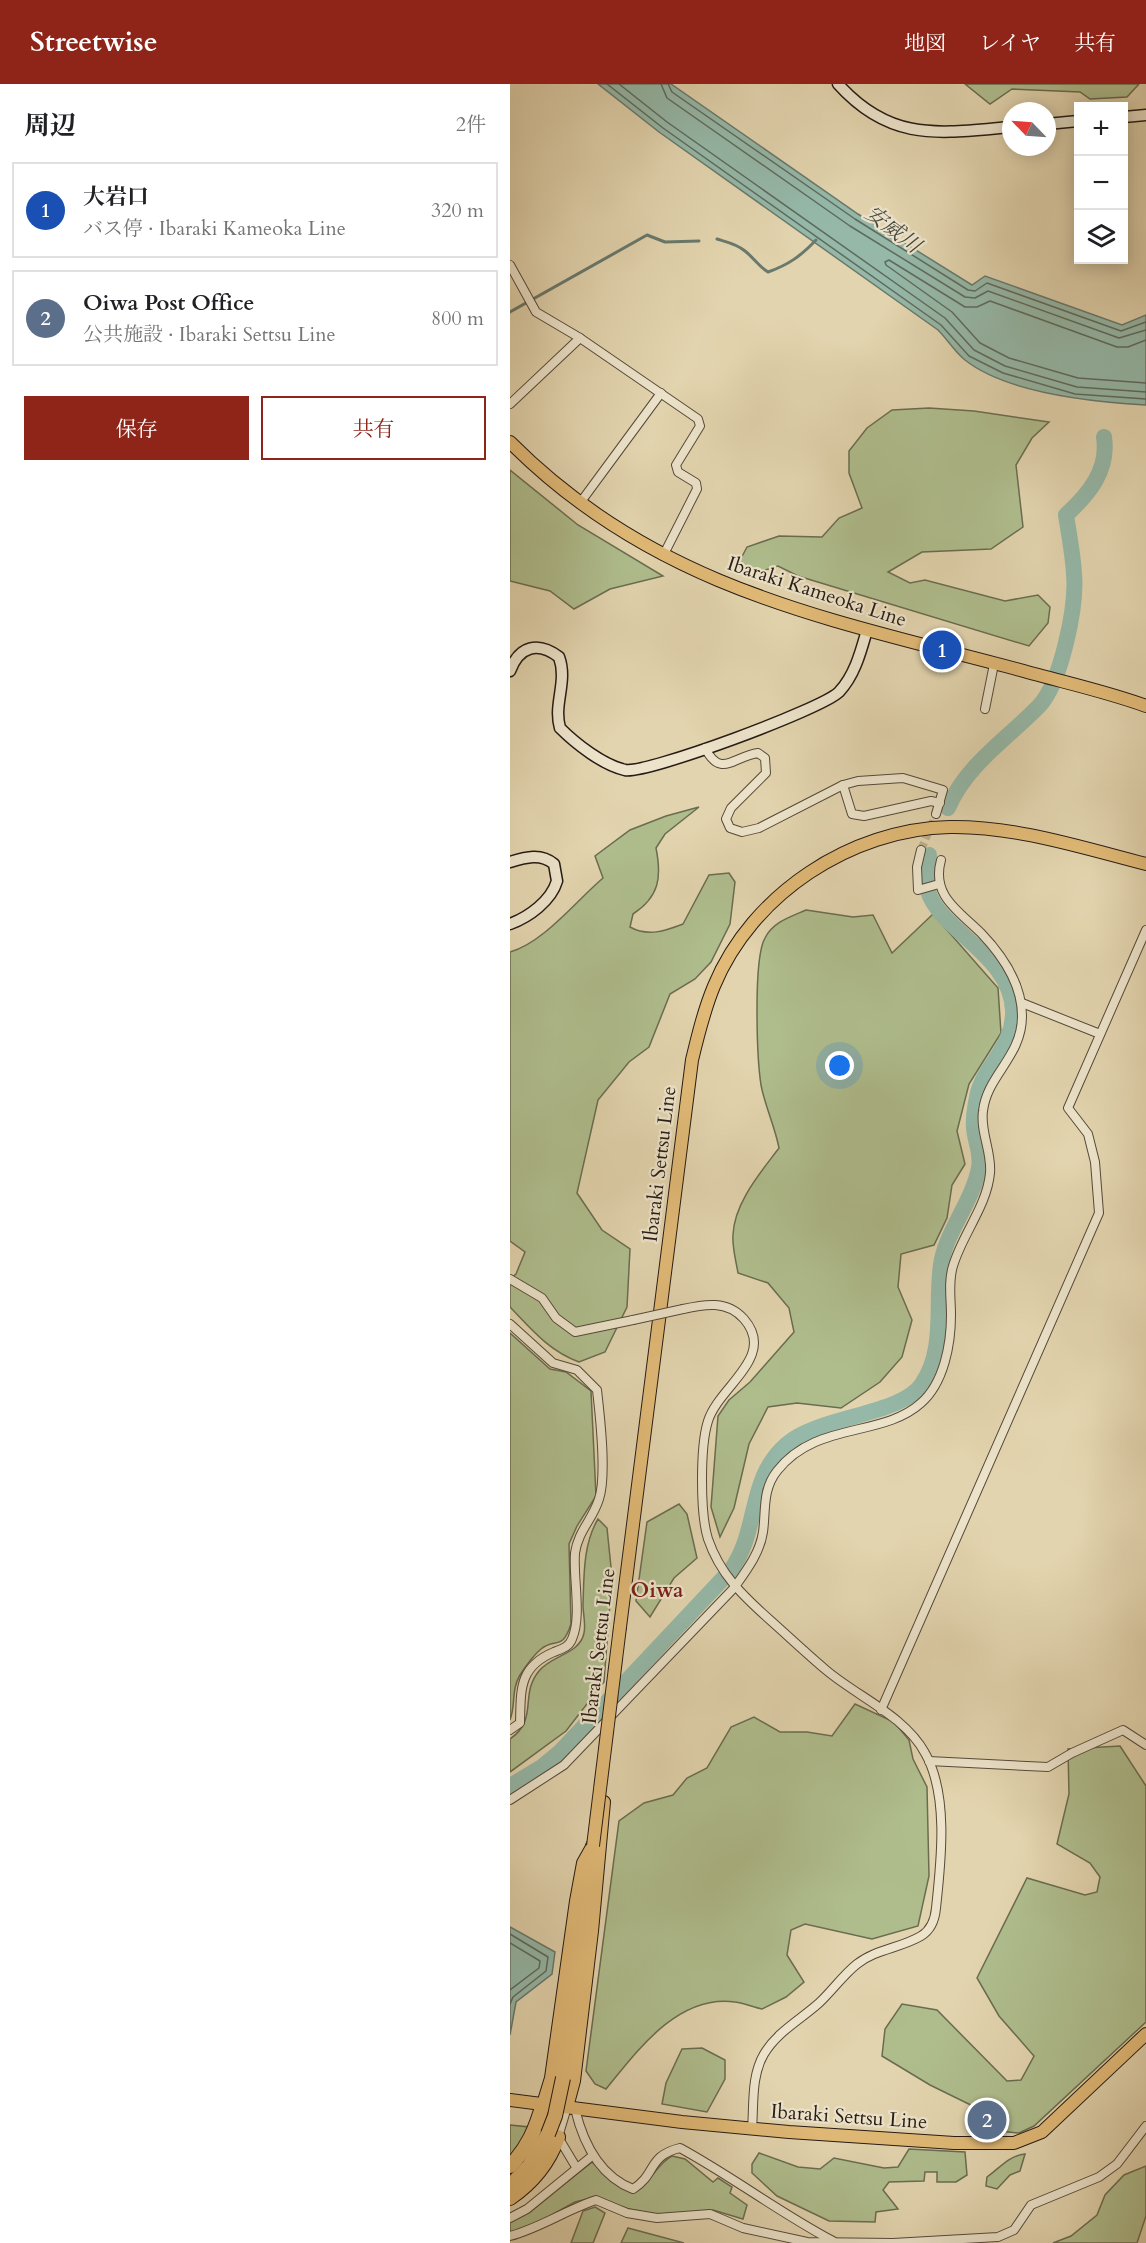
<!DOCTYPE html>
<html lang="ja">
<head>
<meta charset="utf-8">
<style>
	body { margin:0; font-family:Cardo,"Noto Serif JP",serif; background:#f2f2f2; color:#202124 }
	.controls { position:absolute; right:18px; top:18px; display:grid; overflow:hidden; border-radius:0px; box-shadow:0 3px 15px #0003 }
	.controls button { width:54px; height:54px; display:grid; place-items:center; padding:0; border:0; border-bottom:2px solid #e0e0e0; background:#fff; color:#202124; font:30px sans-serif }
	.compass { position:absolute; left:492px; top:18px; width:54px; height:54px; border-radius:50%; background:#fff; box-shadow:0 3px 15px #0003; rotate:295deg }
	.you { position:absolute; left:330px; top:982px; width:21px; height:21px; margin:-15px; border:4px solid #fff; border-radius:50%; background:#1a73e8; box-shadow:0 0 0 9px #1a73e833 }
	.badge { display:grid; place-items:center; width:39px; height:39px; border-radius:50%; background:#8f2418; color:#fff; font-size:20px; font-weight:700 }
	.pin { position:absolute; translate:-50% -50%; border:3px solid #fff; box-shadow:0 2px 6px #0006 }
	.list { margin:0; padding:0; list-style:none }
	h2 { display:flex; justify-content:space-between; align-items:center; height:78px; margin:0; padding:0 24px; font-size:26px }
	h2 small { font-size:20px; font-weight:400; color:#757577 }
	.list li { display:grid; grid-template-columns:39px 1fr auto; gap:18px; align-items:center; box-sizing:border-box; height:96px; margin:0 12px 12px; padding:0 12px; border:2px solid #e0e0e0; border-radius:0px }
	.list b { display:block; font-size:22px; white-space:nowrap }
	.list p { margin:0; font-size:20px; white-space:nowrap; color:#757577 }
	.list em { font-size:20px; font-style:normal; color:#757577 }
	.actions { display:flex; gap:12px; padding:18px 24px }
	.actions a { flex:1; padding:14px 0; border:2px solid #8f2418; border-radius:0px; text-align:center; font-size:21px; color:#8f2418 }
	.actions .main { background:#8f2418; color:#fff }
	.icon { flex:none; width:33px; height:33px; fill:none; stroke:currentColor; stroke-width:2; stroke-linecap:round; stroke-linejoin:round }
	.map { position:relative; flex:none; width:636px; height:2159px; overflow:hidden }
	header { display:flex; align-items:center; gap:36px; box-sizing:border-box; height:84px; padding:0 30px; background:#8f2418; color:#fff }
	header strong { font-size:28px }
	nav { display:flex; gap:33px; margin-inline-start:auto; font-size:21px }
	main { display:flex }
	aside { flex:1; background:#fff }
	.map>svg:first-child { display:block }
	.green { fill:#afbd8d; stroke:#6a6c50; stroke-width:1.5 }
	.water { fill:#95b8a8; stroke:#69796d; stroke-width:1.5 }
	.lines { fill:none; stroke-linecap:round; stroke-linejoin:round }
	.shore { stroke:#5e6a5e; stroke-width:1.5 }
	.stream { stroke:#69796d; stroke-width:3 }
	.river { stroke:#95b8a8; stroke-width:16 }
	.street-tunnel { stroke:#bcaf8f; stroke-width:8; stroke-dasharray:8 4; stroke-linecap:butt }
	.street-casing { stroke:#55493a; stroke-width:10 }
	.secondary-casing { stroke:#261b14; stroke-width:13 }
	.primary-casing { stroke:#261b14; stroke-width:14 }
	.highway-casing { stroke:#261b14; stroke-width:16 }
	.street { stroke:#ece3ca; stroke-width:8 }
	.secondary { stroke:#ece3ca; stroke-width:10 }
	.primary { stroke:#e1ba77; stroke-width:12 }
	.highway { stroke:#e1ba77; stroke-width:14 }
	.street-bridge-casing { stroke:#55493a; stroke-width:10; stroke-linecap:butt }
	.primary-bridge-casing { stroke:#261b14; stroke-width:14; stroke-linecap:butt }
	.highway-bridge-casing { stroke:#261b14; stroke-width:16; stroke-linecap:butt }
	.street-bridge { stroke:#ece3ca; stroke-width:8 }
	.primary-bridge { stroke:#e1ba77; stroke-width:12 }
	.highway-bridge { stroke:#e1ba77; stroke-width:14 }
	.labels { text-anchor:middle; stroke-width:4.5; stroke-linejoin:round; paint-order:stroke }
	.street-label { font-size:20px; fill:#261b14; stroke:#ece3ca }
	.water-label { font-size:21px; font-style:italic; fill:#474a40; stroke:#ece3ca }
	.neighbourhood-label { font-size:21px; font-weight:bold; fill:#7a1f14; stroke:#ece3ca }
</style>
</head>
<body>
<header>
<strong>Streetwise</strong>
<nav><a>地図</a><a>レイヤ</a><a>共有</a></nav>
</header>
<main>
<aside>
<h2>周辺<small>2件</small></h2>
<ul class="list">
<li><span class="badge" style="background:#1a4fb4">1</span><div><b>大岩口</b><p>バス停 · Ibaraki Kameoka Line</p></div><em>320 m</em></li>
<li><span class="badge" style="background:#5c6f8a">2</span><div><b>Oiwa Post Office</b><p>公共施設 · Ibaraki Settsu Line</p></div><em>800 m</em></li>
</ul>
<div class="actions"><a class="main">保存</a><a>共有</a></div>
</aside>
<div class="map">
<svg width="636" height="2159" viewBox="0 0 636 2159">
	<rect width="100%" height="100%" fill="#e2d4ae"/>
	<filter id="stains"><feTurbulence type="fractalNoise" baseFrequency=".00333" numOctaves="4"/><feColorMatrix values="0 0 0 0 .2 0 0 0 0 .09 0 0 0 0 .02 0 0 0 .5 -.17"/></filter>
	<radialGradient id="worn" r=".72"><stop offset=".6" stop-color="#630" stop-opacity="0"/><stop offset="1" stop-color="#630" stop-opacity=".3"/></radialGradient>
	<g class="green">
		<polygon points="455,0 629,0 617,13 580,15 570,8 502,5 480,20"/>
		<polygon points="419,324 464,327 539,338 522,354 506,381 513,443 481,465 412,468 378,488 400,499 415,496 495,517 528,511 540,523 538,539 519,562 288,492 268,482 249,488 227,482 237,463 269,452 312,453 329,434 352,424 339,389 339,367 357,344 382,326"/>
		<polygon points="0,386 68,441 153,492 100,505 64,525 40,507 0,497"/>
		<path d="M189,723L155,750L146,764C152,794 149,813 123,830L120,843C138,853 155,847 173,840L199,791L219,789L225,798L220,840L201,878L185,895L160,910L139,963L119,978L88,1016L67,1109L92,1146L120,1165L117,1223L95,1268L69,1278C39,1267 22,1246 0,1223V1195L6,1190L15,1168L0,1157V868C33,859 66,817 93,794L85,772L120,746L156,732Z"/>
		<path d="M296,826L343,833L363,831L382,869L423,830L488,904L491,949L459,1000L447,1047L455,1080L442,1101L437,1134L424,1161L391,1170L388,1203L402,1236L392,1273L370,1298L331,1324L287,1319L258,1323L239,1360L224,1424L210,1453L201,1423L208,1332L219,1316L240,1298L284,1248L279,1224L258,1199L228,1189C226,1177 222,1163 223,1151C224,1119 251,1088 269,1064C265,1043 255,1022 251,1001C247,975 243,875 255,854C263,838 280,833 296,826Z"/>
		<path d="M0,1249L40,1285L56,1288L81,1307L86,1412L67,1442L59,1460L61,1540C52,1568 45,1553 31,1565C24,1571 15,1583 10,1591C1,1606 6,1620 0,1636Z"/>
		<polygon points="169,1420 177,1430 187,1474 164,1494 140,1533 126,1517 137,1438"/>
		<path d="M88,1435L97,1444L102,1493L94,1598L56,1647L0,1688V1655C29,1635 9,1611 29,1587C42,1571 70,1570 74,1549C76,1540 73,1530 73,1521C74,1492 73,1460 88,1435Z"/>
		<path d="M345,1620L384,1638L399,1656L403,1675L417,1703L419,1792L408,1842L362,1855L295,1840L281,1846L277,1871L294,1898L276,1913L252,1925C243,1923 234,1919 225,1918C168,1910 127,1967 96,2005L85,2000L76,1987L109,1737L134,1719L163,1711L177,1694L197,1684L221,1643L244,1633L270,1648H297L322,1652Z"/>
		<polygon points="610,1662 636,1702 636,1938 524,2042 509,2049 470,2045 469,2025 420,2001 372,1972 375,1945 392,1920 427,1926 497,1997 511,1996 524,1972 489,1932 467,1894 517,1794 575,1811 587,1808 590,1793 580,1779 547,1760 559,1710 558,1665"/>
		<polygon points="192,1964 215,1976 215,1995 197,2028 152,2020 156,1999 172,1965"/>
		<polygon points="0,2041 19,2043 0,2077"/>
		<polygon points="399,2065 455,2068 457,2091 446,2098 427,2098 427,2088 415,2088 414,2097 379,2098 373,2106 388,2125 366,2128 365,2138 319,2137 267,2112 242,2089 242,2080 249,2069 288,2083 310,2085 324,2074 374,2084 388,2083"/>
		<path d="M515,2070L510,2087L500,2091L487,2105L476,2102L477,2093C490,2084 498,2072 515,2070Z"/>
		<path d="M162,2072L175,2075L203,2098L208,2094L222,2103L220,2109L237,2121L233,2135L203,2126L148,2131L119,2125L85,2113L65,2118L18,2144L0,2149V2137L18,2128L82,2078L110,2103L125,2108C141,2099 146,2080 162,2072Z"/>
		<polygon points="636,2082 636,2132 627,2159 543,2159 561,2152 587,2131 595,2111 614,2091"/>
		<polygon points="85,2123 95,2129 83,2159 61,2159 73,2127"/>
		<polygon points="118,2144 174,2159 111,2159"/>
	</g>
	<g class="water">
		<path d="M88,0H161L348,130L462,201L475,192L612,241L636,231V321C584,318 498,310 455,276C445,268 437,255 428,246L149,48Z"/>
		<polygon points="0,1843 45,1868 42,1890 6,1918 0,1951"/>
	</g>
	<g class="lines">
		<g class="shore">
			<polyline points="97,0 153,44 431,241 459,272 493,289 565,310 636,315"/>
			<polyline points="109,0 157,38 435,234 464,266 495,282 567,303 636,308"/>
			<polyline points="151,0 157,14 340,142 455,213 465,214 478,207 609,254 636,246"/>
			<polyline points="158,0 162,8 345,135 458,206 465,207 477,199 611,247 636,238"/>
			<polyline points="636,256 618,263 607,263 480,217 467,223 455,223 379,176 375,178 376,181 442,228 470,259 499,274 568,294 636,299"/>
			<polyline points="0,1850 38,1873 36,1887 3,1913 0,1920"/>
			<polyline points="0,1859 30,1877 29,1884 0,1906"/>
		</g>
		<g class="stream">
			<path d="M207,155C217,158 227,160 235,167C244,174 248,182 258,188C278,181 291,172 306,156"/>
			<polyline points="0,228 137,151 155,158 189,157"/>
		</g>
		<g class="river">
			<path d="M438,724C456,681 497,655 529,622C551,599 567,522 564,490C563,470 559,451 556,431C579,410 599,386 594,353"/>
			<path d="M0,1702L32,1683L50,1668L221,1486C250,1445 237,1394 277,1360C309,1332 392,1331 412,1300C436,1265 425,1221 431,1181C435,1149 462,1119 469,1084C472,1070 465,1058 464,1044C463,1034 465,1023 467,1013C472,983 504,964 503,927C502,872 430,847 418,807C415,795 417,783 419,771"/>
		</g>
		<polyline class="street-tunnel" points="411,766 426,730"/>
		<g class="street-casing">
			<g id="street">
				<polyline points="0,181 26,228 70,254 188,335 190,342 166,381 168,388 186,399 187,405 153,472"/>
				<polyline points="0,320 70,254"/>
				<polyline points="70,419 151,309"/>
				<polyline points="475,625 484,580"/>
				<path d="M195,664C211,695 224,672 248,669L255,674L256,689L221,724L216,735L220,744L232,748L249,744L333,701L348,697L393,694L433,706L426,730"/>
				<polyline points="333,701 342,730 354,732 421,717 430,719"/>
				<polyline points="411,766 407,783 408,806 429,800"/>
				<polyline points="512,919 590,950"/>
				<polyline points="0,1195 32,1214 46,1234 65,1248 123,1236"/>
				<path d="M173,1225C195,1220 217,1216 234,1235C267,1273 209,1302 198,1337C190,1362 190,1430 198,1455C210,1490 232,1511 260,1536C278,1552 297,1570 316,1586C348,1613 395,1632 415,1669C439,1711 431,1778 426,1824C425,1835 421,1846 411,1852C391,1864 366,1865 347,1880C333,1891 322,1907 309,1919C290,1936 267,1948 254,1970C241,1992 244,2020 242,2045"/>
				<path d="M0,1240L43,1279L67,1286L87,1306C90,1332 97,1391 89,1415C83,1435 68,1447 65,1469C63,1494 72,1533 62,1555C59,1563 52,1565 44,1568C8,1583 11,1607 10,1639L0,1646"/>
				<polyline points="371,1626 589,1129 585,1078 578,1050 558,1024 636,846"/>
				<polyline points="419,1677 538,1683 562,1669 613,1646 636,1661"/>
				<path d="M0,1716L54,1681L224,1504C236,1487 250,1469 253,1448C256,1427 252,1406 267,1387C306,1337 372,1354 411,1319C434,1299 441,1260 441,1231C441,1214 438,1198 443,1182C452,1151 477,1122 480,1089C482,1068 470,1048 473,1027C477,991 512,973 512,932C512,900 493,872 471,849C449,827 421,812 431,776"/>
				<polyline points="57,2023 48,2053 66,2083"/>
				<path d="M65,2025C73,2058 89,2092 123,2105C147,2090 137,2072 170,2064C223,2093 270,2129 323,2157"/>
				<polyline points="0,2134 17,2125 82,2072"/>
				<path d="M0,2152C30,2144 56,2126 86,2116L117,2129L147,2134L200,2130L233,2144L297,2158L383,2159L488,2153L504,2146L521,2121L589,2093L607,2080L636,2042"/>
			</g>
		</g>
		<g class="secondary-casing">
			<g id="secondary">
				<path d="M328,0C381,59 430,49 501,43"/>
				<polyline points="614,33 636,31"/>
				<polyline points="537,40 568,37"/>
				<path d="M0,587C9,562 28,557 49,573C58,598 43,620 50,644C66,660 93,681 115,686C137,690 312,625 329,608C345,591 351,567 357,546"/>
				<path d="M0,778C16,773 31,769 44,780L47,797C41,817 19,833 0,840"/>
			</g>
		</g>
		<g class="primary-casing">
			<g id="primary">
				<path d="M0,358C146,505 319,535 510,586C552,598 595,607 636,622"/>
				<path d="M110,1543L182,976C188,951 194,926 204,902C242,810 341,745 440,743C506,742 573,764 636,780"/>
				<polyline points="0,2016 172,2038 279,2048 444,2059 504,2059 532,2048 636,1950"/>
				<polyline points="33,2020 41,1994 66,1817 73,1779 82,1763"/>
				<polyline points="57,2023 64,1997 82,1847 94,1718"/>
			</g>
		</g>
		<g class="highway-casing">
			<g id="highway">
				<polyline points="53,1994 83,1762"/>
				<path d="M0,2082C18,2064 26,2044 33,2020"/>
				<polyline points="0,2102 19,2082 38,2050"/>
				<path d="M0,2114C22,2099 39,2078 48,2053"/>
			</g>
		</g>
		<use href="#street" class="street"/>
		<use href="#secondary" class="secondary"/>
		<use href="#primary" class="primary"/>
		<use href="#highway" class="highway"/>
		<g class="street-bridge-casing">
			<polyline id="street-bridge" points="123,1236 173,1225"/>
		</g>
		<g class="primary-bridge-casing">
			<polyline id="primary-bridge" points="83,1762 110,1543"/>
		</g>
		<g class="highway-bridge-casing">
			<polyline id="highway-bridge" points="38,2050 45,2032 53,1994"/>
		</g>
		<use href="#street-bridge" class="street-bridge"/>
		<use href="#primary-bridge" class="primary-bridge"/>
		<use href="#highway-bridge" class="highway-bridge"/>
	</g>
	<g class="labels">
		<g class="street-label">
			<text transform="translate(307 507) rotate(18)" y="7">Ibaraki Kameoka Line</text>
			<text transform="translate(149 1080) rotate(-83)" y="7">Ibaraki Settsu Line</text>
			<text transform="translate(88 1562) rotate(-83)" y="7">Ibaraki Settsu Line</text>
			<text transform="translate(339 2032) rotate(4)" y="7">Ibaraki Settsu Line</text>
		</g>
		<g class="water-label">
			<text transform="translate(383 145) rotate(37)" y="7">安威川</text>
		</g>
		<g class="neighbourhood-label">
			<text x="147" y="1513">Oiwa</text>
		</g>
	</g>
	<rect width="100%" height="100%" filter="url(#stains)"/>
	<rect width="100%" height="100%" fill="url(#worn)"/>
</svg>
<div class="controls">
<button>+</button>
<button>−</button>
<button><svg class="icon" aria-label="layers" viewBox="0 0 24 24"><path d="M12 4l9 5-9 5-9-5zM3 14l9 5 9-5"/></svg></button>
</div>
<svg class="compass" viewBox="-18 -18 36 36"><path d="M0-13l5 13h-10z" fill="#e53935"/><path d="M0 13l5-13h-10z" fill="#757577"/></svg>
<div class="you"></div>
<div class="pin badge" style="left:432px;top:566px;background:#1a4fb4">1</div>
<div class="pin badge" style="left:477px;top:2036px;background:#5c6f8a">2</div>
</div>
</main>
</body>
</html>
